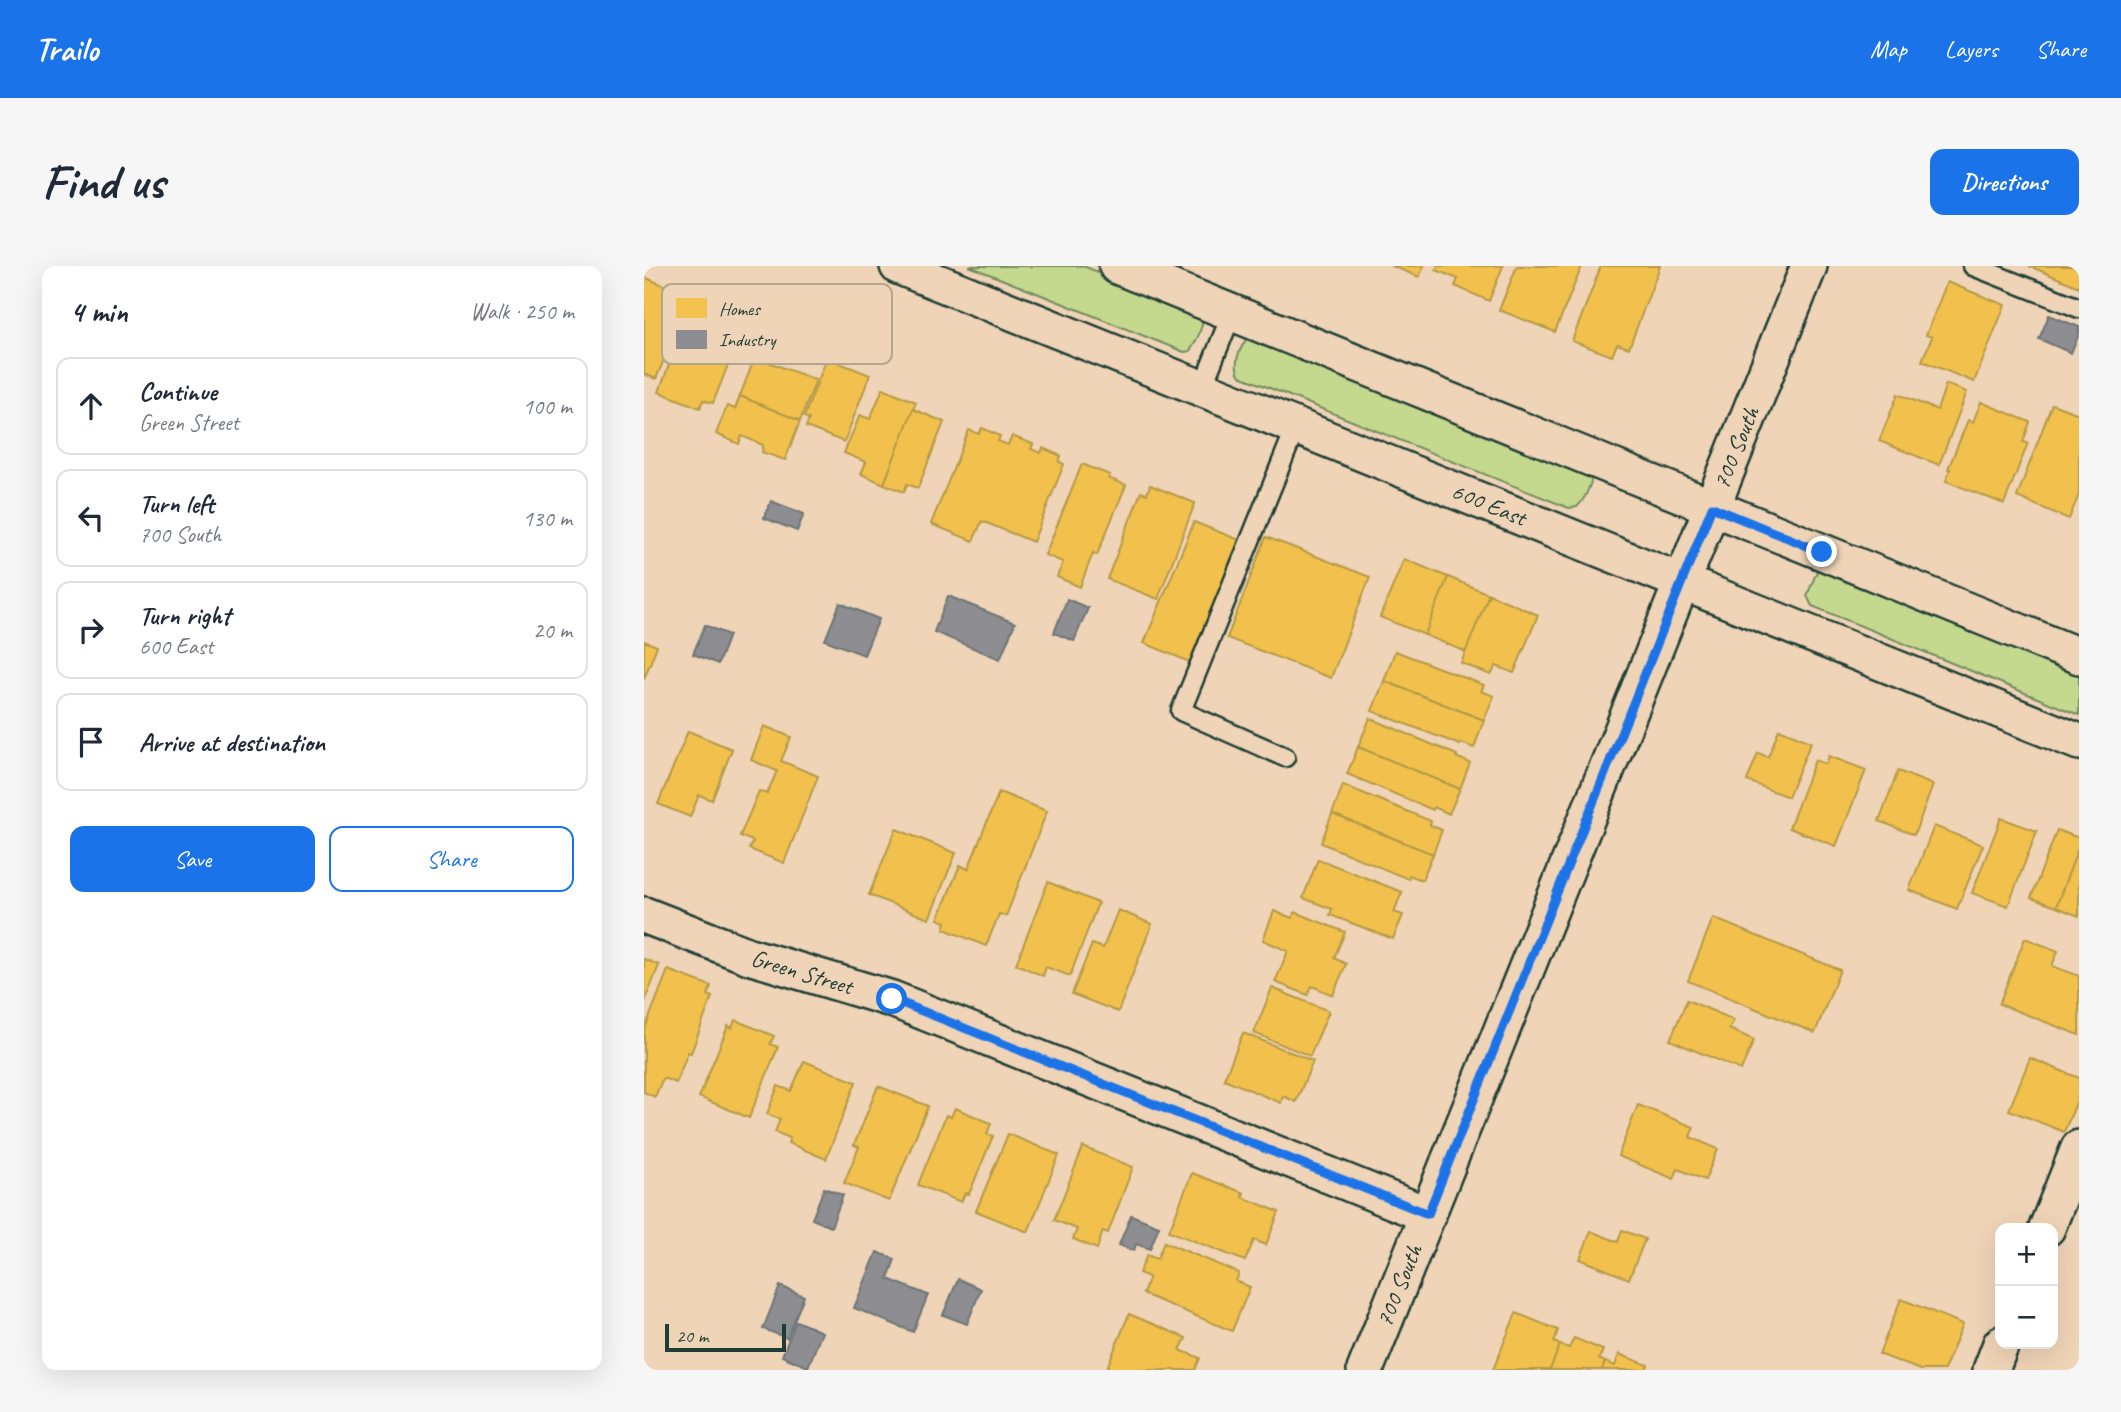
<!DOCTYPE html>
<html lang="en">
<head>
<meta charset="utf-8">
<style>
	body { margin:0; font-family:Caveat,sans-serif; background:#f6f6f7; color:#1f2937 }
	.controls { position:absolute; right:21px; bottom:21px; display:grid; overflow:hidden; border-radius:14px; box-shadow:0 7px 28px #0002 }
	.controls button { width:63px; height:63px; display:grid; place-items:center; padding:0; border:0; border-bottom:2px solid #e0e1e3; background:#fff; color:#1f2937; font:35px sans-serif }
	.scale { position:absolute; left:21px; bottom:18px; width:121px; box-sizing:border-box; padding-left:7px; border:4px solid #1f3d34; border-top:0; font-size:19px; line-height:24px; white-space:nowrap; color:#1f3d34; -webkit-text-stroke:5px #f0d4b7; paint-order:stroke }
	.stop { position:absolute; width:21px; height:21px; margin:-16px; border:5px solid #1a73e8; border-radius:50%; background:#fff }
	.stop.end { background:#1a73e8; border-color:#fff; box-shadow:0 2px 7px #0008 }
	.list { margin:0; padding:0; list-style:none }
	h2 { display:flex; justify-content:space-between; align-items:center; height:91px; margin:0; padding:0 28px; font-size:30px }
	h2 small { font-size:23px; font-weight:400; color:#747a83 }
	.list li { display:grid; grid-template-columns:46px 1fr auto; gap:21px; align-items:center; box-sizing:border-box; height:98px; margin:0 14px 14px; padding:0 14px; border:2px solid #e0e1e3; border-radius:14px }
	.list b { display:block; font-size:26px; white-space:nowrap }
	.list p { margin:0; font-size:23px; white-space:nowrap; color:#747a83 }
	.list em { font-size:23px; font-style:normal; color:#747a83 }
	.actions { display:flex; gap:14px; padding:21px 28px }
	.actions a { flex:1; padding:16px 0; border:2px solid #1a73e8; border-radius:14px; text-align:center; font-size:24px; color:#1a73e8 }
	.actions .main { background:#1a73e8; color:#fff }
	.icon { flex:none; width:38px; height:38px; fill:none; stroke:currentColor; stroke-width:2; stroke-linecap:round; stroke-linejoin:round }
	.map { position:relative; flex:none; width:1435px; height:1104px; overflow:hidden; border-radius:14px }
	header { display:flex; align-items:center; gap:42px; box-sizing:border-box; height:98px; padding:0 35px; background:#1a73e8; color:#fff }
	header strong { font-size:33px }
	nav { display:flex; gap:38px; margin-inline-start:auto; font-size:24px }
	.intro { display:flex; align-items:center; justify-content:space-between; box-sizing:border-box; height:168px; padding:0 42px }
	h1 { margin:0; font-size:49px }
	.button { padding:18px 32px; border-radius:14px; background:#1a73e8; color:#fff; font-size:24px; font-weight:700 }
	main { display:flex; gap:42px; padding:0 42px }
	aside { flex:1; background:#fff; border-radius:14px; box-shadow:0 7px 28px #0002 }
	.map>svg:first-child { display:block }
	.green { fill:#c4d98e; stroke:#728b61; stroke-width:2 }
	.homes { fill:#f2c14e; stroke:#b39946; stroke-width:2 }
	.industry { fill:#8d8d92; stroke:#6c7576; stroke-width:2 }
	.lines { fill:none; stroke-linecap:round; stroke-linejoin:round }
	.service-casing { stroke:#1f3d34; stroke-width:23 }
	.minor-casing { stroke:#1f3d34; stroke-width:40 }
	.service { stroke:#f0d4b7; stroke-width:18 }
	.minor { stroke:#f0d4b7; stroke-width:35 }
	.route { stroke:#1a73e8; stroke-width:9 }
	.labels { text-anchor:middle; stroke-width:7; stroke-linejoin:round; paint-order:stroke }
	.street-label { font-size:24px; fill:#1f3d34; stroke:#f0d4b7 }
	.key { fill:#f0d4b7; stroke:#b1a790; stroke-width:2 }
	.key-label { font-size:19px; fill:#1f3d34 }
</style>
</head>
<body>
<header>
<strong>Trailo</strong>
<nav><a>Map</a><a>Layers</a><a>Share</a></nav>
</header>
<div class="intro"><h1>Find us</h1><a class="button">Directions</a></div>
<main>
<aside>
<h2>4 min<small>Walk · 250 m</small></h2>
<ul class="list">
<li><svg class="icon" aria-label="ahead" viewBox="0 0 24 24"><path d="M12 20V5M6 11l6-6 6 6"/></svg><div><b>Continue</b><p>Green Street</p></div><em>100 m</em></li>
<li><svg class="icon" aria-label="left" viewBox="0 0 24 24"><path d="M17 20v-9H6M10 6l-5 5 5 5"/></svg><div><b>Turn left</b><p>700 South</p></div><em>130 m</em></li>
<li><svg class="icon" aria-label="right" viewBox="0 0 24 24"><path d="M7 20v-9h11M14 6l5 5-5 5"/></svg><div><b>Turn right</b><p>600 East</p></div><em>20 m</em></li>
<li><svg class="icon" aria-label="arrive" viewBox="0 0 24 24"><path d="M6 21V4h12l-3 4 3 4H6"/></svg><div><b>Arrive at destination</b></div></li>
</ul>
<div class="actions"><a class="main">Save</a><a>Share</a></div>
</aside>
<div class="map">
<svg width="1435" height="1104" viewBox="0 0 1435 1104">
	<rect width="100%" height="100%" fill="#f0d4b7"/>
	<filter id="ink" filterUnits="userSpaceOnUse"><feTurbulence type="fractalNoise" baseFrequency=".0143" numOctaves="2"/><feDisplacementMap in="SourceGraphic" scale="14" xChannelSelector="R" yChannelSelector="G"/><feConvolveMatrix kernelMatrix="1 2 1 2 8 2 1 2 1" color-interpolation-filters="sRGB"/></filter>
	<g filter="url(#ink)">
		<g class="green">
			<path d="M325,0H439L556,47L559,52C558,63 552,76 546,85L540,86Z"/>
			<path d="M605,70L948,209C947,220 941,233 933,241L925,242L596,110C588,98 596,81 605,70Z"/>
			<polygon points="1178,301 1435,402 1435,449 1168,340 1163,330 1173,305"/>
		</g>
		<g class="homes">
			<polygon points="748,0 780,0 775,11"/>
			<polygon points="794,0 859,0 845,35 811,20 814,13 792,4"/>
			<polygon points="873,0 938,0 911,66 855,44"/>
			<polygon points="957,0 1016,0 985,82 973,78 968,90 928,75"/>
			<polygon points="1385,0 1435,0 1435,21"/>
			<polygon points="0,11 46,30 12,113 0,108"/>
			<polygon points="1303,16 1361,39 1330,116 1278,95 1288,71 1282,69"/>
			<polygon points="51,28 96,46 93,55 100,58 69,137 59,134 56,142 15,126"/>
			<polygon points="111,91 172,114 156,155 96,130"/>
			<polygon points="183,92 226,109 200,176 162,161 165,153 160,151"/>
			<polygon points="1302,118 1323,126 1295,199 1235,175 1254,128 1293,144"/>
			<polygon points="239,122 272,136 240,218 217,208 222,196 200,187 216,149 226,153"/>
			<polygon points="96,130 156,155 141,194 118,186 119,179 98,170 95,178 72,168 83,140 91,143"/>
			<polygon points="1337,136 1386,156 1379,176 1384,177 1360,238 1302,215 1306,203 1304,203 1324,154 1329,156"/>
			<polygon points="1408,138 1435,148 1435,228 1425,253 1373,231"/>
			<polygon points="269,143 300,156 274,222 263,218 260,226 240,218"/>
			<polygon points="338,162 356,170 354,175 364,179 368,170 389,178 387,183 397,187 399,182 417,190 415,196 420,198 389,276 338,255 329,275 287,258 325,164 335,168"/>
			<polygon points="438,198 466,209 464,212 482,219 453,289 449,287 436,321 413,311 419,296 401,289"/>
			<polygon points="506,219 551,237 514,333 463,313 497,226 503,228"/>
			<polygon points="550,256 598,275 548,397 500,377"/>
			<polygon points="622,271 726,311 687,412 583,372"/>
			<polygon points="760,293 804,311 781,369 736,351"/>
			<polygon points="804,311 845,328 822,386 781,369"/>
			<polygon points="845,328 894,349 870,407 852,400 847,409 817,397"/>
			<polygon points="0,375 13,380 0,413"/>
			<polygon points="751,385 840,419 837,425 850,430 840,454 740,415"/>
			<polygon points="740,415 840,454 830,482 817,477 816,479 728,445"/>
			<polygon points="726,452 813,489 812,491 826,497 816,523 714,481"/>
			<polygon points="120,460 147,471 137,495 174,510 140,597 105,583 109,575 96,570 115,525 123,528 133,505 107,494"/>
			<polygon points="1135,463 1167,476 1144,531 1103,515 1114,487 1124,491"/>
			<polygon points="44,465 88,483 68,534 55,529 46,551 14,538"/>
			<polygon points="714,481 816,523 805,548 790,541 789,544 703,508"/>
			<polygon points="1185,490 1222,504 1192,580 1145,562 1171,494 1182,498"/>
			<polygon points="1254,505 1289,519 1270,569 1235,555"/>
			<polygon points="699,519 787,555 786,559 798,564 789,588 688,548"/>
			<polygon points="355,526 403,545 362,650 355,648 342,680 300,663 302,656 294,653 316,599 324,603"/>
			<polygon points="688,548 789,588 778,614 765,609 764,613 677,577"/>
			<polygon points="1357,552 1393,565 1364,640 1328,627"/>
			<polygon points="1290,560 1339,579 1313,643 1265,624"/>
			<polygon points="252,563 312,587 285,653 225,629"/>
			<polygon points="1413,564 1435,572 1435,580 1412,641 1387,632"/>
			<polygon points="1435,580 1435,650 1412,641"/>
			<polygon points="674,593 758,626 750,646 759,649 749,673 686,649 688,643 659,632"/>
			<polygon points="404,616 454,637 426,710 402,701 399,710 372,698"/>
			<polygon points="474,644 508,658 474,746 428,728 448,678 459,682"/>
			<polygon points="630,645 648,652 651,646 701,666 690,692 702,698 689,729 668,720 664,729 631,716 644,685 619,674"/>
			<polygon points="1069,652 1196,704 1171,767 1044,715"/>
			<polygon points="1381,672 1414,685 1408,700 1435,710 1435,769 1355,738"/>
			<polygon points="0,693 15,699 0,738"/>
			<polygon points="24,704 67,720 64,729 68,731 47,787 44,786 32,817 19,812 11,831 0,826 0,765"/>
			<polygon points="628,722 685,745 666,790 610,767"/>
			<polygon points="1043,734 1090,754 1085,763 1110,774 1097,804 1026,774"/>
			<polygon points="91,754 130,770 126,778 134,781 105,852 55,831 84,760 88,762"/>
			<polygon points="599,767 669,795 652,836 639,830 637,837 580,813"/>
			<polygon points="1386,792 1435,812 1435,830 1420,866 1365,844"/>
			<polygon points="160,795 212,816 182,893 144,877 146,872 131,866 136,853 123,848 134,820 147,825"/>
			<polygon points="234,820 284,840 245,935 200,917 215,881 210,879"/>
			<polygon points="994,839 1050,861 1046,871 1074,883 1061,914 1034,903 1030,913 974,890"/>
			<polygon points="311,842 347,857 343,868 349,870 325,928 321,927 317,936 274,919 302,849 307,851"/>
			<polygon points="364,868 415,889 384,966 332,945"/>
			<polygon points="439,881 489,901 464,967 459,965 453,983 429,973 433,963 410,954"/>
			<polygon points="548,907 600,927 598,931 635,946 622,979 610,974 601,995 525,965"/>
			<polygon points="978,964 1001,973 985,1013 936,993 947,965 974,976"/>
			<polygon points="520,976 595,1007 592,1015 606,1021 588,1065 499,1028 505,1011 495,1007 503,989 513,993"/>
			<polygon points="1257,1033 1319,1058 1300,1104 1276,1104 1235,1088"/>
			<polygon points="872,1047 914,1064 910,1076 916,1079 906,1104 849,1104"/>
			<polygon points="485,1048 542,1072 536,1084 556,1092 551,1104 462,1104"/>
			<polygon points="930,1072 959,1084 955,1093 961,1096 958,1104 906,1104 916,1079 925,1082"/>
			<polygon points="975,1088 1004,1099 1002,1104 958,1104 961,1096 971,1100"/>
		</g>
		<g class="industry">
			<polygon points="1405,49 1435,61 1435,68 1427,87 1395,73"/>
			<polygon points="127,235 160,248 153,265 120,252"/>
			<polygon points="304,330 371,357 356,393 290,366"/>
			<polygon points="423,333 444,342 430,375 410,367"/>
			<polygon points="196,337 235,353 220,389 181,374"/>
			<polygon points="61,359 85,369 74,398 49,388"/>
			<polygon points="180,922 199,929 187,961 168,953"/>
			<polygon points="487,949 515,960 506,983 492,978 490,985 475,979"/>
			<polygon points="233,986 251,993 244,1013 284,1029 269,1066 210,1042"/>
			<polygon points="314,1013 337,1023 323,1058 299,1049"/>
			<polygon points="136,1020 160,1030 143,1072 119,1063"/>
			<polygon points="152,1055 178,1066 164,1101 138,1090"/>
		</g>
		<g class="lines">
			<g class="service-casing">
				<g id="service">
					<polyline points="1329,0 1435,42"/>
					<polyline points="558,122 588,47"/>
					<polyline points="641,491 537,445 652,161"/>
				</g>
			</g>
			<g class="minor-casing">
				<g id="minor">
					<path id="s1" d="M254,0L1435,476"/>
					<polyline points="473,0 1435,390"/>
					<path id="s2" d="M0,649L105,690L248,733L784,949"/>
					<polyline points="1403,962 1435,882"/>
					<path id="s3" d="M721,1104L1165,0"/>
					<polyline points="1347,1104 1357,1078"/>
				</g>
			</g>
			<use href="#service" class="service"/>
			<use href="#minor" class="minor"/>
		</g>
	</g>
	<g class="lines" filter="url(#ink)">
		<polyline class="route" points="248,733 784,948 1068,241 1178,286"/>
	</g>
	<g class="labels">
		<g class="street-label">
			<text dy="8" stroke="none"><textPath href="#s3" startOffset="994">700 South</textPath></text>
			<text dy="8" stroke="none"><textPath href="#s1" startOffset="637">600 East</textPath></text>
			<text dy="8" stroke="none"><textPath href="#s2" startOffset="168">Green Street</textPath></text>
			<text dy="8" stroke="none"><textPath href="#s3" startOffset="91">700 South</textPath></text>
		</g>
	</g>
	<rect x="18" y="18" width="230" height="80" rx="10" class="key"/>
	<rect x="32" y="32" width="31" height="20" fill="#f2c14e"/>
	<rect x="32" y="64" width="31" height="19" fill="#8d8d92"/>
	<g class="key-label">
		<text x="75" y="49">Homes</text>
		<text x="75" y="80">Industry</text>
	</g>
</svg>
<div class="controls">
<button>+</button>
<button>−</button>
</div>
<div class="scale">20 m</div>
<div class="stop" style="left:248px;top:733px"></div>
<div class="stop end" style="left:1178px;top:286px"></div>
</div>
</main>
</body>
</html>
